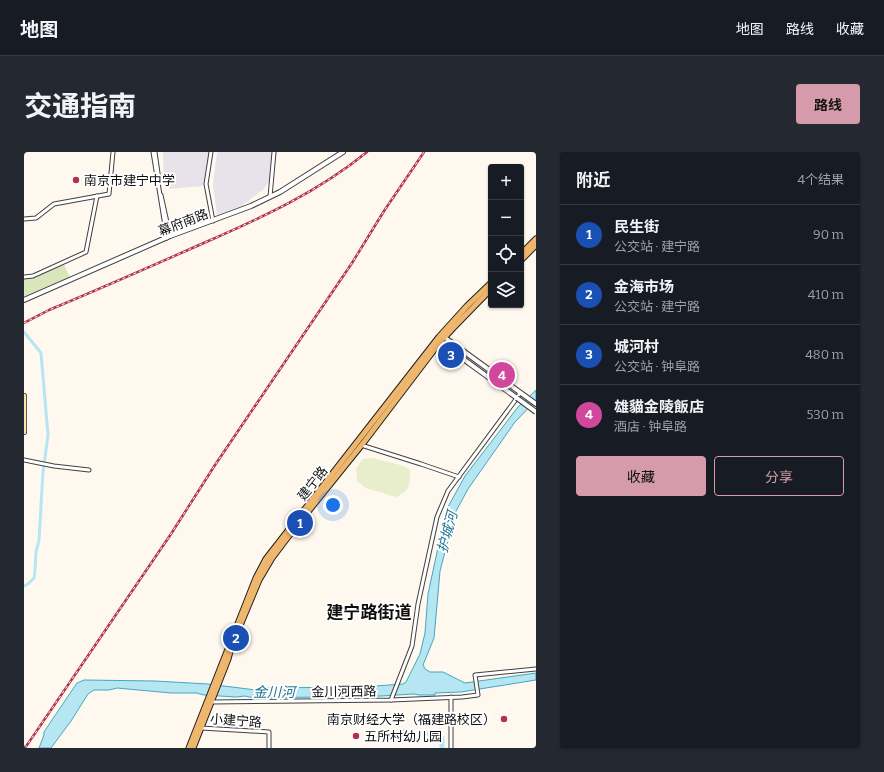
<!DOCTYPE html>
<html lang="zh">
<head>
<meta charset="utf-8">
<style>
	body { margin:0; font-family:Bitter,"Noto Sans SC",serif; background:#242831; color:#f1f3f6 }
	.controls { position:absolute; right:12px; top:12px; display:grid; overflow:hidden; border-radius:4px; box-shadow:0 1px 3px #0004 }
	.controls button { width:36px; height:36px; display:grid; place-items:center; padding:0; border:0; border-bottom:1px solid #363941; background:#171b24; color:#f1f3f6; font:20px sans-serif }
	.you { position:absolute; left:309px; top:353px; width:14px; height:14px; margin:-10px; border:3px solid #fff; border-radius:50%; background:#1a73e8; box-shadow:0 0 0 6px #1a73e833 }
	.badge { display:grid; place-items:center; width:26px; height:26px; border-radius:50%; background:#d59baa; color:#fff; font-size:13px; font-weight:700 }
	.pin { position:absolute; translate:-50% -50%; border:2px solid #fff; box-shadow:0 1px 4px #0006 }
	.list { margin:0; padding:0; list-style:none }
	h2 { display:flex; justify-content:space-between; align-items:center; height:52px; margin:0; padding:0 16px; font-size:17px }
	h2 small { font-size:13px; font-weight:400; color:#9ea1a6 }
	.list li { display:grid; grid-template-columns:26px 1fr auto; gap:12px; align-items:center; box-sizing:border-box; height:60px; padding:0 16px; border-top:1px solid #363941 }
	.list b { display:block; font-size:15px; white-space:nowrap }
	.list p { margin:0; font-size:13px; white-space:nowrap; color:#9ea1a6 }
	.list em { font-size:13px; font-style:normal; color:#9ea1a6 }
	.actions { display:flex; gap:8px; padding:12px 16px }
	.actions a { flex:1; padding:9px 0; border:1px solid #d59baa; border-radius:4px; text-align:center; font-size:14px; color:#d59baa }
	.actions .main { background:#d59baa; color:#111 }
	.icon { flex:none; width:22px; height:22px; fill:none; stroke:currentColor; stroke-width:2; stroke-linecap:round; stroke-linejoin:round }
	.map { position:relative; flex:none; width:512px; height:596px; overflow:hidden; border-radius:4px }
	header { display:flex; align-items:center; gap:24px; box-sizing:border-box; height:56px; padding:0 20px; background:#171b24; border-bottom:1px solid #363941 }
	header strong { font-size:19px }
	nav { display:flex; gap:22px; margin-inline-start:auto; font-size:14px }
	.intro { display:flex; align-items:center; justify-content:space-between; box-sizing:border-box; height:96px; padding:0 24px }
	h1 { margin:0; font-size:28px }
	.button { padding:10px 18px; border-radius:4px; background:#d59baa; color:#111; font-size:14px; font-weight:700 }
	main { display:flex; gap:24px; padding:0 24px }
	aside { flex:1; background:#171b24; border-radius:4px; box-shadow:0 1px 3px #0004 }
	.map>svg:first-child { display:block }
	.industrial { fill:#e8e2eb }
	.green { fill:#d9e5ba }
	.pitch { fill:#e8edcb }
	.water { fill:#b6e6f1; stroke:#43a7c3 }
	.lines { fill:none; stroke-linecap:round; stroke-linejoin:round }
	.canal { stroke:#b6e6f1; stroke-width:3 }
	.river { stroke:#b6e6f1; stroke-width:5 }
	.minor-casing { stroke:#404040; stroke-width:5 }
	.tertiary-casing { stroke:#404040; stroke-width:6 }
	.secondary-casing { stroke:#2f2f2f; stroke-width:6 }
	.primary-casing { stroke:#1e1e1e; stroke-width:7 }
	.minor { stroke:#fff; stroke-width:3 }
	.tertiary { stroke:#fff; stroke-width:4 }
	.secondary { stroke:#f9e2ae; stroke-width:4.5 }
	.primary { stroke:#eeb76d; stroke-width:5 }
	.rail-casing { stroke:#b2304e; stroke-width:2.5 }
	.rail { stroke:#fff; stroke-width:1; stroke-dasharray:3; stroke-linecap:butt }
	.tertiary-bridge-casing { stroke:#404040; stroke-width:6; stroke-linecap:butt }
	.tertiary-bridge { stroke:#fff; stroke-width:4 }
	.poi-dot { fill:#b2304e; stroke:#fff; stroke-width:1.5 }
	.labels { text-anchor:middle; stroke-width:4; stroke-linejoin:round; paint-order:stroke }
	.poi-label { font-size:13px; fill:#0d0d0d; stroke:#fff; text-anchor:start }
	.street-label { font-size:13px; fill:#0d0d0d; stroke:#fff }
	.water-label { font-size:14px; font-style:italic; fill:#207795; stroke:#fff }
	.district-label { font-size:17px; font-weight:bold; fill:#0d0d0d; stroke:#fff }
</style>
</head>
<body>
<header>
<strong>地图</strong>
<nav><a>地图</a><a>路线</a><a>收藏</a></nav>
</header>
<div class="intro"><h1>交通指南</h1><a class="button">路线</a></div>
<main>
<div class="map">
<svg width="512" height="596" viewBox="0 0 512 596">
	<rect width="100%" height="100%" fill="#fef8ee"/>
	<g class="industrial">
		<polygon points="139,0 185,0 179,34 145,37 140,31"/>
		<polygon points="193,0 253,0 250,21 240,37 217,54 193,63 189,33"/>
	</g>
	<polygon class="green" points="40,112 46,126 0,147 0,126 12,124"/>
	<path class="pitch" d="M349,306L380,314L386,318C386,333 386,338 372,345L342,336L333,329L332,317L339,307Z"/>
	<polygon class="water" points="512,238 512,248 491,270 444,337 431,361 416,419 410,486 399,513 401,517 406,520 419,520 441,531 512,521 512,528 437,540 411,541 411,543 395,543 390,542 357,544 230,546 221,544 212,545 180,543 172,541 147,541 93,536 85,538 70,538 64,542 47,569 27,596 15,596 20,583 20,580 30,565 53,531 60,528 131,529 184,532 232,538 238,536 338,535 379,532 382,530 396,502 401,481 404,442 418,377 425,353 441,324 481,272 494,255"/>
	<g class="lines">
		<polyline class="canal" points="0,180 17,201 24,283 19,320 15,388 12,400 11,419 10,426 4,432 0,434"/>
		<path class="river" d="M381,579C394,586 403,578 418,586V596"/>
		<g class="minor-casing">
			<g id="minor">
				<polyline points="129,0 143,86"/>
				<polyline points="131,0 135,28"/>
				<polyline points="187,0 182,32 189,69"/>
				<polyline points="137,43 146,84"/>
				<polyline points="246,45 250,0"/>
				<polyline points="0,67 12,66 30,52 85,42 89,0"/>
				<polyline points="0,125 9,124 62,100 73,44"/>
				<polyline points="337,293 397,312 435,325"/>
				<polyline points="0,308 30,314 65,318"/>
				<polyline points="427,545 427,596"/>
				<polyline points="367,548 388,494 394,452 413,365 424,339 493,246 496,241"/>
				<polyline points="187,550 367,548 438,545 454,543 451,523 512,517"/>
				<polyline points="177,576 245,580 245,596"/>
			</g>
		</g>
		<g class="tertiary-casing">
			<g id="tertiary">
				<polyline points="0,148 146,84 227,54 256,40 319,0"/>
				<polyline points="418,185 420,185 512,252"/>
				<polyline points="416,188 416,190 493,246"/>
			</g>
		</g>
		<g class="secondary-casing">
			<polyline id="secondary" points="0,244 0,280"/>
		</g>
		<g class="primary-casing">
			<g id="primary">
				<polyline points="497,102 512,87"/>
				<polyline points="497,108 512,93"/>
				<polyline points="212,483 235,428 248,406 270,377 340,290 416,190 429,176 467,137"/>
				<polyline points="165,596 232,426 242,407 415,185 443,154 467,131"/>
				<polyline points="169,596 204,507 208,492"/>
			</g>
		</g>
		<use href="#minor" class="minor"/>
		<use href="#tertiary" class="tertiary"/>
		<use href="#secondary" class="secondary"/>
		<use href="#primary" class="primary"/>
		<g class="rail-casing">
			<g id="rail">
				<path d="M0,171L25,158C78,136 130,113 182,90C239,65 294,40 343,0"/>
				<polyline points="1,596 147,382 191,313 328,111 360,59 400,0"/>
			</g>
		</g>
		<use href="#rail" class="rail"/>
		<g class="tertiary-bridge-casing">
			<polyline id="tertiary-bridge" points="493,246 512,260"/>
		</g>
		<use href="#tertiary-bridge" class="tertiary-bridge"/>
	</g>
	<g class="poi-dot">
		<circle cx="52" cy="28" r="4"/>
		<circle cx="480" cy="567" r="4"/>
		<circle cx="332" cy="584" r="4"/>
	</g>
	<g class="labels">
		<g class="poi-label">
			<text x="60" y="33">南京市建宁中学</text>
			<text x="472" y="572" text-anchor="end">南京财经大学（福建路校区）</text>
			<text x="340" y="589">五所村幼儿园</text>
		</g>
		<g class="street-label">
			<text transform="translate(159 70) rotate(-21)" y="5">幕府南路</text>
			<text transform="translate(288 331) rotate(-52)" y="5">建宁路</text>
			<text transform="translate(320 539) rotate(-1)" y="5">金川河西路</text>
			<text transform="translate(212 568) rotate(4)" y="5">小建宁路</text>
		</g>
		<g class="water-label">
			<text transform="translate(423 380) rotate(-75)" y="5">护城河</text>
			<text x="250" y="545">金川河</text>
		</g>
		<g class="district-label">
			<text x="345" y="466">建宁路街道</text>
		</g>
	</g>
</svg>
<div class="controls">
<button>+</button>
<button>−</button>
<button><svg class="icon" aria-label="locate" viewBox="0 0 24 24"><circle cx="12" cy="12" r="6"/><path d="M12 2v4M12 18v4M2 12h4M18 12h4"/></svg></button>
<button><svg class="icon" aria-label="layers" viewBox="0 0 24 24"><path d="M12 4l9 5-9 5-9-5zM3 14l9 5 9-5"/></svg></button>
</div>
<div class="you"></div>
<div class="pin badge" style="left:276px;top:371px;background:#1a4fb4">1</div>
<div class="pin badge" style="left:212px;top:486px;background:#1a4fb4">2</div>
<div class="pin badge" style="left:427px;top:203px;background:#1a4fb4">3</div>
<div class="pin badge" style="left:478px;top:223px;background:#d1479c">4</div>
</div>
<aside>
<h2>附近<small>4个结果</small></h2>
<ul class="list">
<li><span class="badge" style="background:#1a4fb4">1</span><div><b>民生街</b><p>公交站 · 建宁路</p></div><em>90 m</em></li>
<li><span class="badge" style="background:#1a4fb4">2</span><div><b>金海市场</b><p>公交站 · 建宁路</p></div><em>410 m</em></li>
<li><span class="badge" style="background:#1a4fb4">3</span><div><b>城河村</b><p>公交站 · 钟阜路</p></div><em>480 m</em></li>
<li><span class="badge" style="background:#d1479c">4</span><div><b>雄貓金陵飯店</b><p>酒店 · 钟阜路</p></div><em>530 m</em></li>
</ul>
<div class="actions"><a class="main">收藏</a><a>分享</a></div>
</aside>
</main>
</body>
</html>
